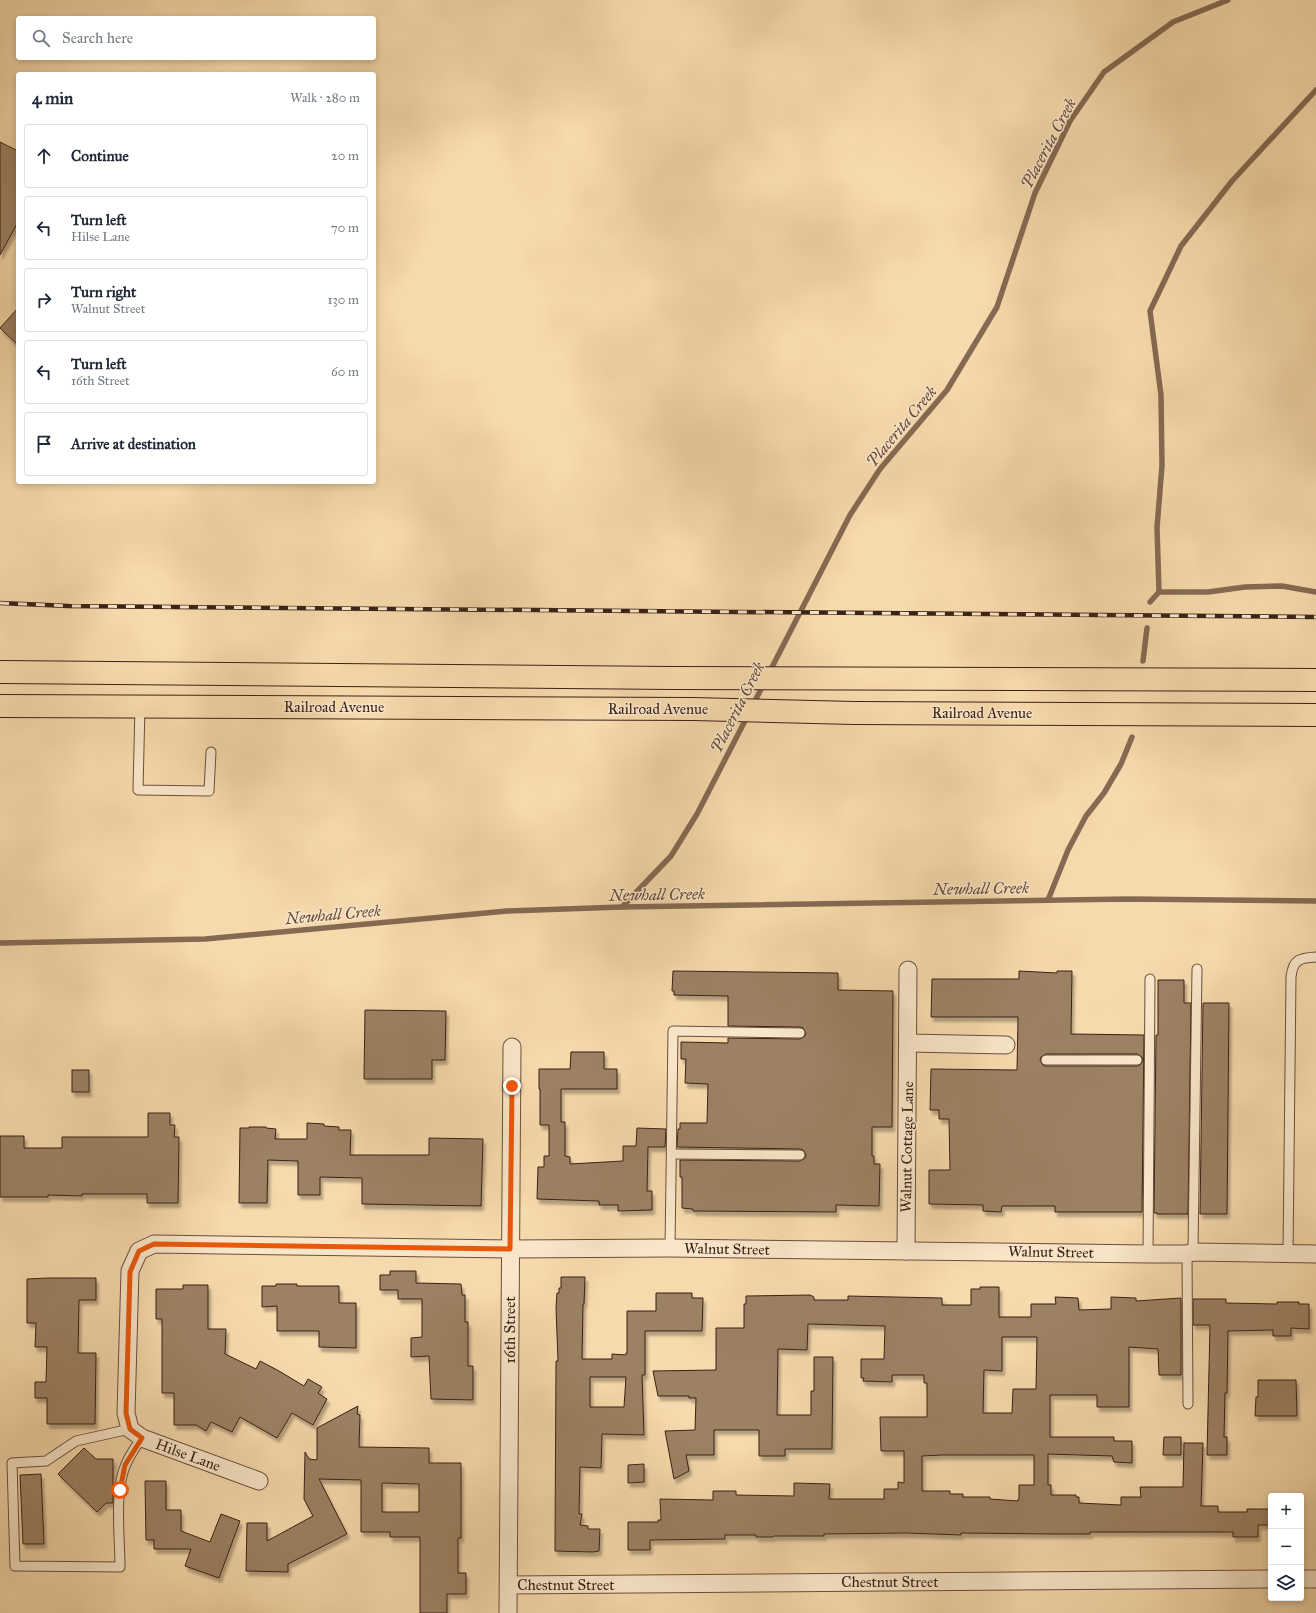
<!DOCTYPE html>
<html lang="en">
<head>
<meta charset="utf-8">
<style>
	body { margin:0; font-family:"IM FELL Great Primer",serif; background:#f6f6f7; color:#1f2937 }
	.controls { position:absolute; right:12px; bottom:12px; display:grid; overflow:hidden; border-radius:4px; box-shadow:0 2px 6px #0003 }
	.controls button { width:36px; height:36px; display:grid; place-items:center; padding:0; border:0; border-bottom:1px solid #e0e1e3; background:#fff; color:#1f2937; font:20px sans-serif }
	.stop { position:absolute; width:12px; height:12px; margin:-9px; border:3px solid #ea580c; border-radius:50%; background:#fff }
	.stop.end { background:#ea580c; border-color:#fff; box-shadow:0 1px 4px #0008 }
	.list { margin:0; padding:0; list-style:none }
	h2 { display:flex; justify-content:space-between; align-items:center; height:52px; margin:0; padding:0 16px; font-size:17px }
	h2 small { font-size:13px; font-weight:400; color:#747a83 }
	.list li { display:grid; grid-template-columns:26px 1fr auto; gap:12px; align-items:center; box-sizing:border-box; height:64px; margin:0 8px 8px; padding:0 8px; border:1px solid #e0e1e3; border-radius:4px }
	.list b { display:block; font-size:15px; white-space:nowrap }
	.list p { margin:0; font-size:13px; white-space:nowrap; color:#747a83 }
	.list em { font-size:13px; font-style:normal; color:#747a83 }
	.icon { flex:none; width:22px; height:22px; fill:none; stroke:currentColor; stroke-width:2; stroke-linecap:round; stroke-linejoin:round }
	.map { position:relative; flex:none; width:1316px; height:1613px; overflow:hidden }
	.search { position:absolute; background:#fff; box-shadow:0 2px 6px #0003; left:16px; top:16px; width:360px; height:44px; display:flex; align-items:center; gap:10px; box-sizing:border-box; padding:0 14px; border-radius:4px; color:#747a83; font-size:15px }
	.panel { position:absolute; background:#fff; box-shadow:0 2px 6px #0003; left:16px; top:72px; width:360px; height:412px; border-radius:4px }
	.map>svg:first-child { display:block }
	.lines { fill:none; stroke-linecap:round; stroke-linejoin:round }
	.stream { stroke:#856a52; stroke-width:5.5 }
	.building { fill:#9c8164; stroke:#3b2117; fill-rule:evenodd; filter:url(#shadow) }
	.service-casing { stroke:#6a4f3c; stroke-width:11 }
	.minor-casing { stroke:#6a4f3c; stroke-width:19 }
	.primary-casing { stroke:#3b2117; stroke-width:24 }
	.service { stroke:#f9e6c9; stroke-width:9 }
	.minor { stroke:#f9e6c9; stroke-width:17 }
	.primary { stroke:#f6d9ac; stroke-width:22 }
	.rail-casing { stroke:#3b2117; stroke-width:4.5 }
	.rail { stroke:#f9e6c9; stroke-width:3; stroke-dasharray:9; stroke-linecap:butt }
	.route { stroke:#ea580c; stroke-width:5 }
	.labels { text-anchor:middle; stroke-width:3; stroke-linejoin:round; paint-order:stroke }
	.street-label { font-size:15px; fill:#3b2117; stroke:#f9e6c9 }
	.water-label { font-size:16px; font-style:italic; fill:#664b39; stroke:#f9e6c9 }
</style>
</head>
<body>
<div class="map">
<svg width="1316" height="1613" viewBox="0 0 1316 1613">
	<defs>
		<filter id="shadow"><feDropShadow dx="2.5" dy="4.5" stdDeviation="1" flood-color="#0004"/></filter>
	</defs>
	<rect width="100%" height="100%" fill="#f6d9ac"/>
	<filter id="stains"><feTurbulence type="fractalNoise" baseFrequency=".005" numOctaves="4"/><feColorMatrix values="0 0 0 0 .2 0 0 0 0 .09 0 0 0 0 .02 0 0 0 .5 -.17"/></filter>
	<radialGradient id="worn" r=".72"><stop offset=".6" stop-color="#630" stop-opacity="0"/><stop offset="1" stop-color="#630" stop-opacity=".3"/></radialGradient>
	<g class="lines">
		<g class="stream">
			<polyline points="1159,592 1157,528 1162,465 1161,395 1150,311 1181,246 1232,181 1316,90"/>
			<polyline points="1150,602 1159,592 1208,592 1245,587 1282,586 1316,592"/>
			<polyline points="1143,661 1147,628"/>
			<polyline points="769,673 850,515 880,469 947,390 997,307 1035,193 1070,121 1104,72 1173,22 1228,0"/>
			<polyline points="753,705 764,683"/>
			<polyline points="1048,900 1068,850 1086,816 1104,793 1121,764 1132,737"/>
			<polyline points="622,907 671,856 697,814 748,715"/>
			<polyline points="0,943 205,939 507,911 622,907 1127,899 1316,901"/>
		</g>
	</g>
	<g class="building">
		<polygon points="0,142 18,151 18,222 0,255"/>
		<polygon points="18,308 18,345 0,328"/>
		<polygon points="673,971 838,973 838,990 893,991 892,1127 872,1127 872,1156 874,1156 874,1164 880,1164 879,1206 836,1205 836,1212 693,1211 693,1209 682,1208 682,1177 680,1177 680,1160 800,1161 805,1158 806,1155 803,1150 800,1149 677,1147 678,1129 680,1129 680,1123 707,1123 708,1084 685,1083 686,1059 681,1059 681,1042 728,1043 728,1038 800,1039 805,1036 806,1033 803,1028 800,1027 728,1026 728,996 674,995 674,991 672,991"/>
		<path d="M1019,971L1057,973V971H1072L1071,1034L1144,1035L1142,1212H1055V1206H1002L1001,1212L983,1211V1205L929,1204V1170H950L949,1119H939V1110H930L931,1069L1017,1070L1018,1017H931L932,979H1019ZM1046,1054H1137L1142,1057L1143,1060L1140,1065L1137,1066H1046L1043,1065L1040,1060L1041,1057Z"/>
		<polygon points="1158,980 1184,980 1184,1003 1191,1003 1188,1214 1157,1214 1157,1213 1154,1213 1156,1035 1158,1035"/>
		<polygon points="1203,1003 1229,1003 1227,1214 1200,1214"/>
		<polygon points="365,1010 446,1011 445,1060 432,1060 432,1079 364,1079"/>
		<polygon points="571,1052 604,1052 604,1069 617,1069 617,1089 561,1089 561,1122 565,1122 565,1156 570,1157 570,1164 623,1161 623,1146 636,1146 637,1128 666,1129 665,1147 648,1147 647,1191 652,1191 652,1210 618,1211 618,1205 599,1205 599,1201 537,1199 538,1167 544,1167 544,1156 549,1156 549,1125 540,1125 540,1089 539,1089 539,1069 570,1069"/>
		<rect x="72" y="1070" width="17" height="22"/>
		<polygon points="148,1113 170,1113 170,1125 175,1125 174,1137 179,1137 178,1203 147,1203 147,1194 82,1194 82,1196 48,1195 48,1197 0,1197 0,1136 24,1136 24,1148 62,1148 62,1137 148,1137"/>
		<polygon points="307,1123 324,1124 324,1126 339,1127 339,1130 351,1130 350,1155 429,1155 429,1138 483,1139 481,1206 362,1204 362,1178 320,1177 320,1195 298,1195 298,1161 268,1160 267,1203 239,1203 240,1128 249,1128 249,1127 266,1127 266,1128 276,1129 275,1139 307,1139"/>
		<polygon points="390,1271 416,1271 416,1283 461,1284 462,1295 465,1295 465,1322 468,1322 468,1366 473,1366 473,1400 431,1399 429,1356 411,1357 411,1338 422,1337 422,1299 398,1299 398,1290 380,1290 380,1275 390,1275"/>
		<path d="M561,1277H585L584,1304H583L582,1359H612V1354L626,1355V1353H627V1311H656V1293H692V1298H703L702,1331H645V1375H642L644,1435L602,1434L601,1468L580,1467L579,1514H582L580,1525L588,1526V1529H600L599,1551L593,1552L555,1551V1545L556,1361H558L556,1308L557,1293H559V1288H561ZM590,1377H626L624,1407H590Z"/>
		<polygon points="48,1278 96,1278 96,1300 79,1300 78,1353 96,1353 95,1424 47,1424 47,1398 35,1398 35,1382 46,1382 47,1347 35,1347 36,1323 27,1323 27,1279"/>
		<polygon points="276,1284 297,1284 297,1286 339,1286 339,1303 356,1303 356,1348 319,1347 319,1331 277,1331 277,1306 262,1307 262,1286 276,1286"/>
		<polygon points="183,1285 208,1285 208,1329 226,1329 225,1354 256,1369 260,1361 279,1371 304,1386 308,1379 322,1387 318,1393 327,1399 313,1425 292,1413 277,1438 240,1417 232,1432 211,1422 206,1431 196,1425 174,1425 174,1393 162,1393 162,1319 156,1319 156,1289 183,1289"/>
		<path d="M980,1287H999V1317H1031V1304H1056L1055,1297L1078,1298L1079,1310L1111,1309V1297L1136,1298V1301L1181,1298V1375H1159L1158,1349L1129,1347V1407H1097V1395H1050V1437H1114V1441H1132V1463L1114,1462L1112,1456L1048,1454V1485H1051V1495H1076V1497H1079V1503L1121,1505V1497H1141L1140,1487H1183L1184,1443H1203L1201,1506H1218V1512H1247V1509H1271V1525H1258V1537H1233V1532H1090V1534H1051L961,1533V1535L906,1533L824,1534V1536H774L773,1537H756V1535H725V1539L650,1540V1550H628V1522H658V1520H661L660,1499L713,1500V1491H736V1495L794,1496V1483L830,1484L829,1499H884V1489H898V1482L904,1483V1451H881L880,1417H927V1383H924V1375H892V1382L863,1381L864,1378H861V1359H884L885,1326L808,1324L807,1350L778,1349L777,1415H811V1391H814V1357H833L832,1449H785V1456H759V1430H714V1455H686L689,1471L674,1479L665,1431L695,1430L696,1398H689V1396H658L653,1371L716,1370V1328H744V1304H746V1296L810,1295L814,1297V1300H848V1296L942,1298V1305H971V1289H980ZM1002,1337H1037L1036,1389H1013L1012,1413H983L984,1370L1002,1371ZM942,1455H1034V1485H1019V1499H1018V1501L990,1499V1497H963V1494H950V1491H922V1456Z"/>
		<polygon points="1193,1299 1226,1299 1226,1303 1277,1304 1277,1302 1299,1302 1299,1304 1309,1304 1309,1329 1291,1328 1291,1336 1273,1336 1273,1330 1228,1331 1227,1393 1225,1393 1224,1437 1227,1437 1227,1455 1207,1455 1210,1325 1193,1325"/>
		<polygon points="1258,1380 1296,1380 1297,1416 1255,1416 1256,1397 1258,1397"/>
		<path d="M358,1406L357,1414L360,1415L359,1447L429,1448V1463H461V1538H458V1573H466V1594H447V1613H420V1537H390V1532H361V1480L319,1479L347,1534L288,1564V1572L246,1571L247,1523H267V1541L313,1516L304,1499L305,1452L309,1459L317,1460V1428ZM382,1483L419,1484V1512H382Z"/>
		<polygon points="1164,1437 1181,1437 1181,1455 1163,1455"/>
		<polygon points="84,1448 96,1459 113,1459 113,1503 106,1503 97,1512 58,1474"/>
		<polygon points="644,1464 644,1482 628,1483 628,1465"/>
		<polygon points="41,1474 44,1544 23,1544 20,1475"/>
		<polygon points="145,1481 166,1481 166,1510 181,1510 181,1531 210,1542 221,1514 240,1521 219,1578 185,1566 191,1549 154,1549 154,1540 146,1540"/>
	</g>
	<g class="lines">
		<g class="service-casing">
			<g id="service">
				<polyline points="140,706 138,790 209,791 211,752"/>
				<polyline points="1046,1060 1137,1060"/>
				<polyline points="672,1154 800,1155"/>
				<polyline points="670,1248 673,1031 800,1033"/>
				<polyline points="1193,1252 1197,969"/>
				<polyline points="1148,1254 1150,979"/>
				<polyline points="1187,1254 1188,1404"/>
				<path d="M1288,1254L1291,977C1293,959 1300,958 1316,957"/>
				<path d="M130,1429L76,1441L46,1461L12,1463L15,1566L120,1567C120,1538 114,1490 126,1464C130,1455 136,1446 142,1438"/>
			</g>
		</g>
		<g class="minor-casing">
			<g id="minor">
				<polyline points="908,1043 1006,1045"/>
				<polyline points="906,1251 908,970"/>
				<polyline points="259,1481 142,1438 130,1429 126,1413 130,1271 139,1251 154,1244 510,1249 670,1248 1148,1254 1187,1254 1193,1252 1316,1254"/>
				<polyline points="1301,1579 1316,1579"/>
				<polyline points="509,1585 1271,1579"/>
				<polyline points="508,1613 512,1047"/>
			</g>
		</g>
		<g class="primary-casing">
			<g id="primary">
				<polyline points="0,672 672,678 1316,680"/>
				<polyline points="0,706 693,709 854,713 1316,715"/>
			</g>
		</g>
		<use href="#service" class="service"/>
		<use href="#minor" class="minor"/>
		<use href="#primary" class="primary"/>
		<g class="rail-casing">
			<polyline id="rail" points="0,603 69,606 1316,617"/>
		</g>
		<use href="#rail" class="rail"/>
	</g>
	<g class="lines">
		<polyline class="route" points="120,1490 125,1465 142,1438 130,1429 126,1413 130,1272 139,1251 154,1244 510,1249 512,1086"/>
	</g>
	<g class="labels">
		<g class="street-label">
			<text x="334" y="712">Railroad Avenue</text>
			<text x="658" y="714">Railroad Avenue</text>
			<text x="982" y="718">Railroad Avenue</text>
			<text transform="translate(907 1147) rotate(-89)" y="5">Walnut Cottage Lane</text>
			<text transform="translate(727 1249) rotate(1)" y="5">Walnut Street</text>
			<text transform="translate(1051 1252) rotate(1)" y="5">Walnut Street</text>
			<text transform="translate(510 1330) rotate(-90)" y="5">16th Street</text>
			<text transform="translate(188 1455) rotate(20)" y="5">Hilse Lane</text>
			<text x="890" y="1587">Chestnut Street</text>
			<text x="566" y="1590">Chestnut Street</text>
		</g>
		<g class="water-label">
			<text transform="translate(1048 143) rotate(-62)" y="6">Placerita Creek</text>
			<text transform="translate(901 426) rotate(-50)" y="6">Placerita Creek</text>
			<text transform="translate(737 707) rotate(-63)" y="6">Placerita Creek</text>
			<text transform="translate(981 888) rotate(-1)" y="6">Newhall Creek</text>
			<text transform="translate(657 894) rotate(-1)" y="6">Newhall Creek</text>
			<text transform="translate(333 914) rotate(-5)" y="6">Newhall Creek</text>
		</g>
	</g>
	<rect width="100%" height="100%" filter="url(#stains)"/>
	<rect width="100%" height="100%" fill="url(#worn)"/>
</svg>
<div class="controls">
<button>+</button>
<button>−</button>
<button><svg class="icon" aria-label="layers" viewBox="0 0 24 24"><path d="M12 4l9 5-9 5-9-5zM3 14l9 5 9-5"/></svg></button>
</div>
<div class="stop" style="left:120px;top:1490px"></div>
<div class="stop end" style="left:512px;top:1086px"></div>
<div class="search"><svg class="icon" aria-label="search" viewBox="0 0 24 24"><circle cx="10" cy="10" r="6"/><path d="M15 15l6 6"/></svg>Search here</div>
<section class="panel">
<h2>4 min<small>Walk · 280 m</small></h2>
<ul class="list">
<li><svg class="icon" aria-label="ahead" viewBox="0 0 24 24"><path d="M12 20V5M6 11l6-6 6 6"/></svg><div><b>Continue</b></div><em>20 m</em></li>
<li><svg class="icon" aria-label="left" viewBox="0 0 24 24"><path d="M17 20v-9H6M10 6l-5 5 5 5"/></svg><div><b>Turn left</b><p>Hilse Lane</p></div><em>70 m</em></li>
<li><svg class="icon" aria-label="right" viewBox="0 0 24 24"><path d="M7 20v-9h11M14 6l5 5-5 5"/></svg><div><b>Turn right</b><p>Walnut Street</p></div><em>130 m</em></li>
<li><svg class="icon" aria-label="left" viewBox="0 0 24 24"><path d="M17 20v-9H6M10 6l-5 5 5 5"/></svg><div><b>Turn left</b><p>16th Street</p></div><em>60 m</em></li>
<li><svg class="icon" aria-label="arrive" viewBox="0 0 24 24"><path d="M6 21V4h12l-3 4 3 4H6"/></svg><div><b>Arrive at destination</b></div></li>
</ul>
</section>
</div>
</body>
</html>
